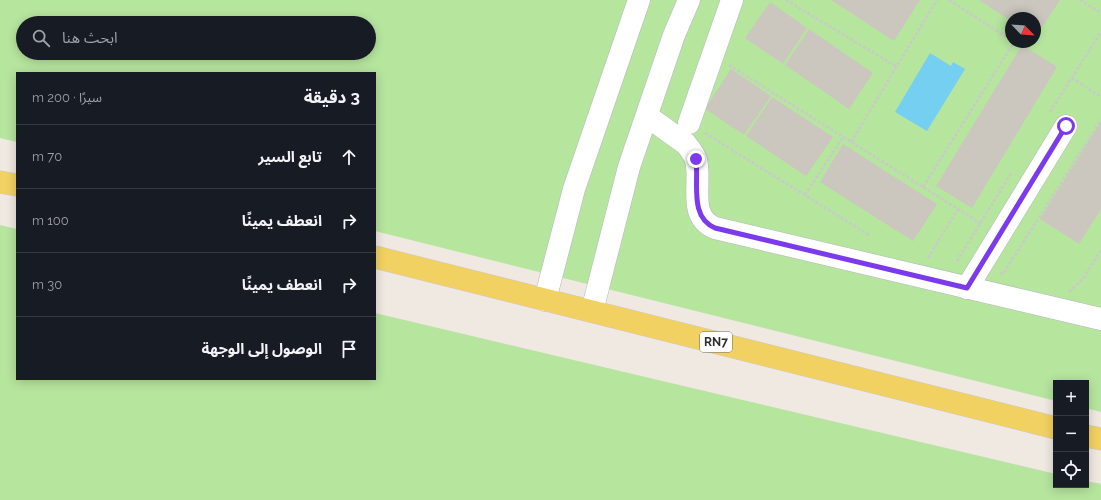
<!DOCTYPE html>
<html lang="ar">
<head>
<meta charset="utf-8">
<style>
	body { margin:0; font-family:Raleway,"Noto Sans Arabic",sans-serif; background:#242831; color:#f1f3f6; direction:rtl }
	.controls { position:absolute; right:12px; bottom:12px; display:grid; overflow:hidden; border-radius:0px; box-shadow:0 2px 10px #0003 }
	.controls button { width:36px; height:36px; display:grid; place-items:center; padding:0; border:0; border-bottom:1px solid #363941; background:#171b24; color:#f1f3f6; font:20px sans-serif }
	.compass { position:absolute; left:1005px; top:12px; width:36px; height:36px; border-radius:50%; background:#171b24; box-shadow:0 2px 10px #0003; rotate:115deg }
	.stop { position:absolute; width:12px; height:12px; margin:-9px; border:3px solid #7c3aed; border-radius:50%; background:#fff }
	.stop.end { background:#7c3aed; border-color:#fff; box-shadow:0 1px 4px #0008 }
	.list { margin:0; padding:0; list-style:none }
	h2 { display:flex; justify-content:space-between; align-items:center; height:52px; margin:0; padding:0 16px; font-size:17px }
	h2 small { font-size:13px; font-weight:400; color:#9ea1a6 }
	.list li { display:grid; grid-template-columns:26px 1fr auto; gap:12px; align-items:center; box-sizing:border-box; height:64px; padding:0 16px; border-top:1px solid #363941 }
	.list b { display:block; font-size:15px; white-space:nowrap }
	.list em { font-size:13px; font-style:normal; color:#9ea1a6 }
	.icon { flex:none; width:22px; height:22px; fill:none; stroke:currentColor; stroke-width:2; stroke-linecap:round; stroke-linejoin:round }
	.map { position:relative; flex:none; width:1101px; height:500px; overflow:hidden; direction:ltr }
	.search { position:absolute; background:#171b24; box-shadow:0 2px 10px #0003; left:16px; top:16px; width:360px; height:44px; display:flex; align-items:center; gap:10px; box-sizing:border-box; padding:0 14px; border-radius:22px; color:#9ea1a6; font-size:15px }
	.panel { position:absolute; background:#171b24; box-shadow:0 2px 10px #0003; left:16px; top:72px; width:360px; height:308px; border-radius:0px; direction:rtl }
	.map>svg:first-child { display:block }
	.green { fill:#b6e59e; fill-rule:evenodd }
	.water { fill:#75cff0 }
	.building { fill:#cbc7bf }
	.lines { fill:none; stroke-linecap:round; stroke-linejoin:round }
	.minor-casing { stroke:#b4b7c1; stroke-width:23 }
	.major-casing { stroke:#c9c9c9; stroke-width:23 }
	.path { stroke:#c9c9c9; stroke-width:2.5; stroke-dasharray:3 2; stroke-linecap:butt }
	.minor { stroke:#fff; stroke-width:22 }
	.major { stroke:#f2d163; stroke-width:22 }
	.route { stroke:#7c3aed; stroke-width:5 }
	.labels { text-anchor:middle; stroke-width:3; stroke-linejoin:round; paint-order:stroke }
	.shield { fill:#fff; stroke:#6d6d6d; stroke-width:1 }
	.shield-label { font-size:12px; font-weight:bold; fill:#2e2e2e }
</style>
</head>
<body>
<div class="map">
<svg width="1101" height="500" viewBox="0 0 1101 500">
	<rect width="100%" height="100%" fill="#efe9e1"/>
	<g class="green">
		<path d="M0,0H1101V412L1086,408V383H1056V401L375,231V73H17V142L0,138ZM1011,18H1035V42H1011ZM23,23H369V53H23Z"/>
		<polygon points="0,225 17,229 17,379 375,379 375,313 1056,474 1056,485 1086,485 1086,481 1101,484 1101,500 0,500"/>
	</g>
	<polygon class="water" points="930,53 951,66 953,62 965,69 927,131 895,112"/>
	<g class="building">
		<polygon points="831,0 920,0 894,41"/>
		<polygon points="979,0 1060,0 1035,38 1035,18 1011,18 1011,21"/>
		<polygon points="770,2 807,28 783,64 745,38"/>
		<polygon points="809,29 873,73 849,109 785,65"/>
		<polygon points="1022,45 1057,67 972,208 936,186"/>
		<polygon points="731,69 771,96 744,135 705,109"/>
		<polygon points="772,97 833,137 806,176 746,136"/>
		<polygon points="1101,122 1101,209 1079,244 1040,219"/>
		<polygon points="843,144 937,204 913,241 820,182"/>
	</g>
	<g class="lines">
		<g class="minor-casing">
			<g id="minor">
				<path d="M647,116L686,144C690,149 694,154 696,160C702,184 687,216 715,228L1101,319"/>
				<polyline points="689,123 732,0"/>
				<polyline points="967,288 1066,126"/>
				<polyline points="545,300 574,189 639,0"/>
				<polyline points="592,311 629,167 674,35 689,0"/>
			</g>
		</g>
		<g class="major-casing">
			<g id="major">
				<polyline points="0,182 17,185"/>
				<polyline points="375,257 1056,428"/>
				<polyline points="1086,436 1101,439"/>
			</g>
		</g>
		<g class="path">
			<polyline points="786,0 897,67"/>
			<polyline points="949,0 1011,40"/>
			<polyline points="1080,0 1101,13"/>
			<polyline points="729,65 980,223"/>
			<polyline points="1072,78 1101,97"/>
			<polyline points="1050,112 1101,32"/>
			<polyline points="705,133 869,235"/>
			<polyline points="851,142 937,0"/>
			<polyline points="923,187 1014,42"/>
			<polyline points="805,195 843,137"/>
			<polyline points="928,258 958,209"/>
			<polyline points="957,261 1012,172"/>
			<polyline points="1000,273 1003,274 1101,120"/>
			<polyline points="1069,292 1083,279 1101,250"/>
		</g>
		<use href="#minor" class="minor"/>
		<use href="#major" class="major"/>
	</g>
	<g class="lines">
		<path class="route" d="M696,159C699,183 689,217 715,228L967,288L1066,126"/>
	</g>
	<g class="labels">
		<rect class="shield" x="700" y="332" width="32" height="20" rx="3"/>
		<g class="shield-label">
			<text x="716" y="346">RN7</text>
		</g>
	</g>
</svg>
<div class="controls">
<button>+</button>
<button>−</button>
<button><svg class="icon" aria-label="locate" viewBox="0 0 24 24"><circle cx="12" cy="12" r="6"/><path d="M12 2v4M12 18v4M2 12h4M18 12h4"/></svg></button>
</div>
<svg class="compass" viewBox="-18 -18 36 36"><path d="M0-13l5 13h-10z" fill="#e53935"/><path d="M0 13l5-13h-10z" fill="#9ea1a6"/></svg>
<div class="stop" style="left:1066px;top:126px"></div>
<div class="stop end" style="left:696px;top:159px"></div>
<div class="search"><svg class="icon" aria-label="search" viewBox="0 0 24 24"><circle cx="10" cy="10" r="6"/><path d="M15 15l6 6"/></svg>ابحث هنا</div>
<section class="panel">
<h2>3 دقيقة<small>سيرًا · 200 m</small></h2>
<ul class="list">
<li><svg class="icon" aria-label="ahead" viewBox="0 0 24 24"><path d="M12 20V5M6 11l6-6 6 6"/></svg><div><b>تابع السير</b></div><em>70 m</em></li>
<li><svg class="icon" aria-label="right" viewBox="0 0 24 24"><path d="M7 20v-9h11M14 6l5 5-5 5"/></svg><div><b>انعطف يمينًا</b></div><em>100 m</em></li>
<li><svg class="icon" aria-label="right" viewBox="0 0 24 24"><path d="M7 20v-9h11M14 6l5 5-5 5"/></svg><div><b>انعطف يمينًا</b></div><em>30 m</em></li>
<li><svg class="icon" aria-label="arrive" viewBox="0 0 24 24"><path d="M6 21V4h12l-3 4 3 4H6"/></svg><div><b>الوصول إلى الوجهة</b></div></li>
</ul>
</section>
</div>
</body>
</html>
